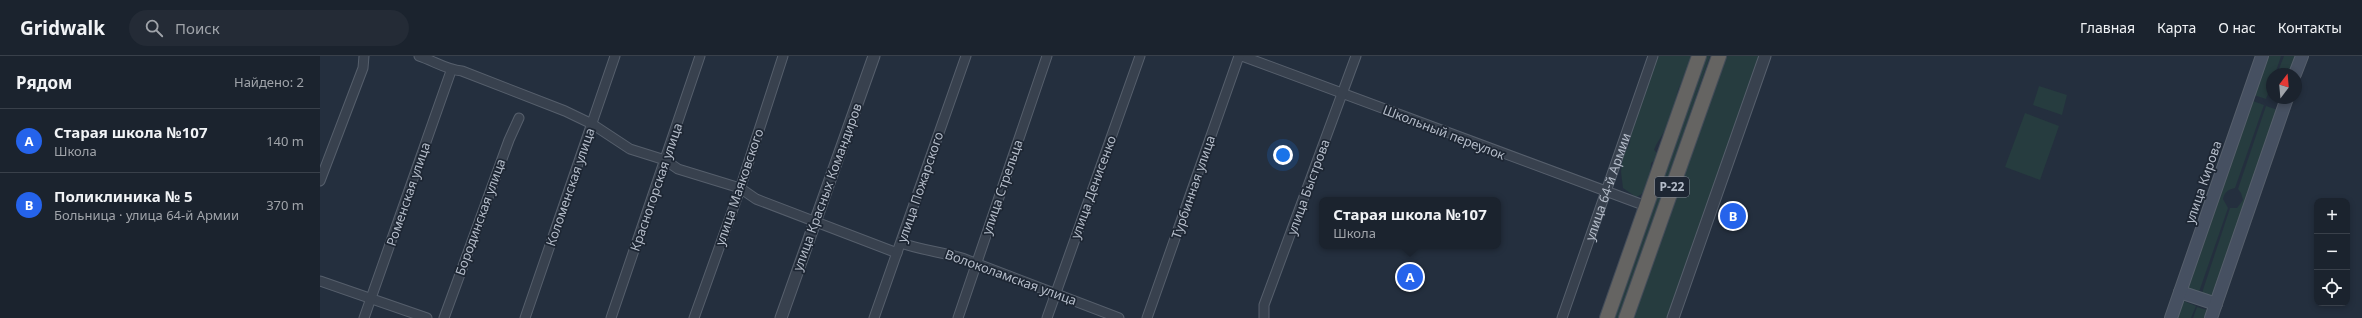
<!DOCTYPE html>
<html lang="ru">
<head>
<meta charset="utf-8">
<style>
	body { margin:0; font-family:"Noto Sans",sans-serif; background:#242b36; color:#f1f3f6 }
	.controls { position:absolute; right:12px; bottom:12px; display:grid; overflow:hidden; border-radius:8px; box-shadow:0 2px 6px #0003 }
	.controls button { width:36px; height:36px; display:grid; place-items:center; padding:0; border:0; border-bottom:1px solid #39404a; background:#1b232e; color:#f1f3f6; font:20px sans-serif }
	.compass { position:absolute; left:1946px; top:12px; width:36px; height:36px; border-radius:50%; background:#1b232e; box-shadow:0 2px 6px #0003; rotate:16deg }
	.you { position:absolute; left:963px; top:99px; width:14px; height:14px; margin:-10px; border:3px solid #fff; border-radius:50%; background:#1a73e8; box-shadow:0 0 0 6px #1a73e833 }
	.badge { display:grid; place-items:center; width:26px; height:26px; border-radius:50%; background:#2563eb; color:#fff; font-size:13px; font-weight:700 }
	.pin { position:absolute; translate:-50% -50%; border:2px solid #fff; box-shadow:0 1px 4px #0006 }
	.popup { position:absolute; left:999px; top:141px; width:182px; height:52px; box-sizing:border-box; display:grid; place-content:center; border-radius:8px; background:#1b232e; filter:drop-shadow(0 1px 3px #0005); font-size:13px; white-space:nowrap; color:#a0a4aa }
	.popup b { font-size:15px; color:#f1f3f6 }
	.popup::after { content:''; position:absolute; left:50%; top:100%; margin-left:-8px; border:8px solid transparent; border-top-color:#1b232e }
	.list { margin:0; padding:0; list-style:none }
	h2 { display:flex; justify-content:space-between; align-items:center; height:52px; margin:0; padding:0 16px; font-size:17px }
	h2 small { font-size:13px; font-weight:400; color:#a0a4aa }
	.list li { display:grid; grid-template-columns:26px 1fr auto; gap:12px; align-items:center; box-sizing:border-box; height:64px; padding:0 16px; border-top:1px solid #39404a }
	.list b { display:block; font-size:15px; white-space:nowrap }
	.list p { margin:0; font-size:13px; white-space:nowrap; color:#a0a4aa }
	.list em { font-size:13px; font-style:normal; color:#a0a4aa }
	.icon { flex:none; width:22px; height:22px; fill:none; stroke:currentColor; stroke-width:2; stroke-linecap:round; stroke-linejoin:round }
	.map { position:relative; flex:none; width:2042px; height:262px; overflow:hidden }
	header { display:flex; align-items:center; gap:24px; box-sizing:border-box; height:56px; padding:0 20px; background:#1b232e; border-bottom:1px solid #39404a }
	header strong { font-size:19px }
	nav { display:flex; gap:22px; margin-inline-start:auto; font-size:14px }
	.search { width:280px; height:36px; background:#242b36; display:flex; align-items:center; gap:10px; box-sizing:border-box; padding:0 14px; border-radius:22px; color:#a0a4aa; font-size:15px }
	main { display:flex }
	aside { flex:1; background:#1b232e }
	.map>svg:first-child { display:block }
	.green { fill:#263c3f }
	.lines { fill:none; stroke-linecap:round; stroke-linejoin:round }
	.minor-casing { stroke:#565f6c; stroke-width:11 }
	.tertiary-casing { stroke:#565f6c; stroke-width:13 }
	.secondary-casing { stroke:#565f6c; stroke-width:14 }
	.trunk-casing { stroke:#434c59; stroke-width:16 }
	.minor { stroke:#38414e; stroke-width:9 }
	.tertiary { stroke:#38414e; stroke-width:11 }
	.secondary { stroke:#465061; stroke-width:12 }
	.trunk { stroke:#656462; stroke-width:14 }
	.labels { text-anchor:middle; stroke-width:3.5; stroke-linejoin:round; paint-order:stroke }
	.shield { fill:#1d2633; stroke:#878f9c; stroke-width:1 }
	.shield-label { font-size:12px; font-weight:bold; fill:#b4bcc9 }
	.street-label { font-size:13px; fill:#b4bcc9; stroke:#1d2633 }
</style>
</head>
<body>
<header>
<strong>Gridwalk</strong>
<div class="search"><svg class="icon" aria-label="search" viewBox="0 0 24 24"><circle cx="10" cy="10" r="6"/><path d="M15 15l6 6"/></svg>Поиск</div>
<nav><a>Главная</a><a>Карта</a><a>О нас</a><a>Контакты</a></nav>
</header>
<main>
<aside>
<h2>Рядом<small>Найдено: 2</small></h2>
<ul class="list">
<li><span class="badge">A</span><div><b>Старая школа №107</b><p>Школа</p></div><em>140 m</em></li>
<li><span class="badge">B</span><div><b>Поликлиника № 5</b><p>Больница · улица 64-й Армии</p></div><em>370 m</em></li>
</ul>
</aside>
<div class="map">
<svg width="2042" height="262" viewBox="0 0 2042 262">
	<rect width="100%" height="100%" fill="#242f3e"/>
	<g class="green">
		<path d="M1339,0H1373L1358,34L1351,64L1336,89L1334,94L1337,97L1336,103L1331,107C1330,118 1330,137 1316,141L1303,132L1301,116L1303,101L1310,87L1311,74L1329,25V18Z"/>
		<polygon points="1385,0 1390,0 1300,262 1295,262"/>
		<polygon points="1404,0 1439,0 1347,262 1313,262"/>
		<polygon points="1948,0 1961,0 1955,18 1952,18 1952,27 1946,43 1934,39"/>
		<polygon points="1964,0 1977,0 1971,18 1957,18"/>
		<polygon points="1719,30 1747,39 1742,59 1713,49"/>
		<path d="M1933,45L1944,49L1915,132C1907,134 1905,136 1903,143L1908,152L1879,236L1869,233V230Z"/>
		<polygon points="1946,50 1958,54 1894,240 1882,237 1910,152 1917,152 1923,144 1921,137 1918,133"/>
		<polygon points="1705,57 1739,70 1720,124 1685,111"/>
		<polygon points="1861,244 1876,250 1871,262 1855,262"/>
		<polygon points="1877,251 1890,255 1888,262 1873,262"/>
	</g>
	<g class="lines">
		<g class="minor-casing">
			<g id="minor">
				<path d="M99,0C114,5 127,14 142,15L245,55L272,68L310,93L345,104L358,113L420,132L436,143L577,197"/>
				<polyline points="922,0 1326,150"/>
				<polyline points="0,125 43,12 44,0"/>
				<path d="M581,187C601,194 621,196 642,202L799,262"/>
				<polyline points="0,225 107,262"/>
				<polyline points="44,262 131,15"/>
				<polyline points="124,262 189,84 199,62"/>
				<polyline points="205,262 295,0"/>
				<polyline points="291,262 380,0"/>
				<polyline points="374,262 418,139 463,0"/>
				<polyline points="554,262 646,0"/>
				<polyline points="638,262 727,0"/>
				<polyline points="727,262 820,0"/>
				<polyline points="827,262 919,0"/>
				<polyline points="944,262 944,249 1036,0"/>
				<path id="s1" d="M1242,262L1333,0"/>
			</g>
		</g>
		<g class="tertiary-casing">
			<g id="tertiary">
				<polyline points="461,262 554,0"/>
				<polyline points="1353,262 1445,0"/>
			</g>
		</g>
		<g class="secondary-casing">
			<g id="secondary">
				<polyline points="1975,18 1982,0"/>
				<polyline points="1860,236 1896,248"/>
				<polyline points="1851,262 1942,0"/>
				<polyline points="1891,262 1967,42"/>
			</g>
		</g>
		<g class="trunk-casing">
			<g id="trunk">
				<polyline points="1287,262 1379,0"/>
				<polyline points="1306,262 1399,0"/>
			</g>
		</g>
		<use href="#minor" class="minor"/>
		<use href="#tertiary" class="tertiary"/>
		<use href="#secondary" class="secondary"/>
		<use href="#trunk" class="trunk"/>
	</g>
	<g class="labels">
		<rect class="shield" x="1335" y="121" width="34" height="20" rx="3"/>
		<g class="shield-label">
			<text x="1352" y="135">Р-22</text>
		</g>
		<g class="street-label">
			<text transform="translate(1124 76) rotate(21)" y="5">Школьный переулок</text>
			<text transform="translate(1883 126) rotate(-71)" y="5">улица Кирова</text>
			<text transform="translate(250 131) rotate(-71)" y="5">Коломенская улица</text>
			<text transform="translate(336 131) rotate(-71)" y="5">Красногорская улица</text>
			<text transform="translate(419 131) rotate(-71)" y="5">улица Маяковского</text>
			<text transform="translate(507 131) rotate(-70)" y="5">улица Красных Командиров</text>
			<text transform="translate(600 131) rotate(-71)" y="5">улица Пожарского</text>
			<text transform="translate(682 131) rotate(-71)" y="5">улица Стрельца</text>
			<text transform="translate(773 131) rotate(-70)" y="5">улица Денисенко</text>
			<text transform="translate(873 131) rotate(-71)" y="5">Турбинная улица</text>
			<text transform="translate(988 131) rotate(-70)" y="5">улица Быстрова</text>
			<text dy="5" stroke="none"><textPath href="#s1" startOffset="139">улица 64-й Армии</textPath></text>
			<text transform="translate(88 138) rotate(-71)" y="5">Роменская улица</text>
			<text transform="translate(160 161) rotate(-70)" y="5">Бородинская улица</text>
			<text transform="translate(691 221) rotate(20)" y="5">Волоколамская улица</text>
		</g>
	</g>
</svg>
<div class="controls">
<button>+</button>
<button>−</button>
<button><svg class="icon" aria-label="locate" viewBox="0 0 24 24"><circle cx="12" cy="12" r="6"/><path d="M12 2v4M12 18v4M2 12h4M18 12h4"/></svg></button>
</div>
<svg class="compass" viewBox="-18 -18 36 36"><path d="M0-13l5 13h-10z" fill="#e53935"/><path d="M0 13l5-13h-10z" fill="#a0a4aa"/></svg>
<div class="you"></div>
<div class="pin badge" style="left:1090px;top:221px">A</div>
<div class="popup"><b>Старая школа №107</b>Школа</div>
<div class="pin badge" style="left:1413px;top:160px">B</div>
</div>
</main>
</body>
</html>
